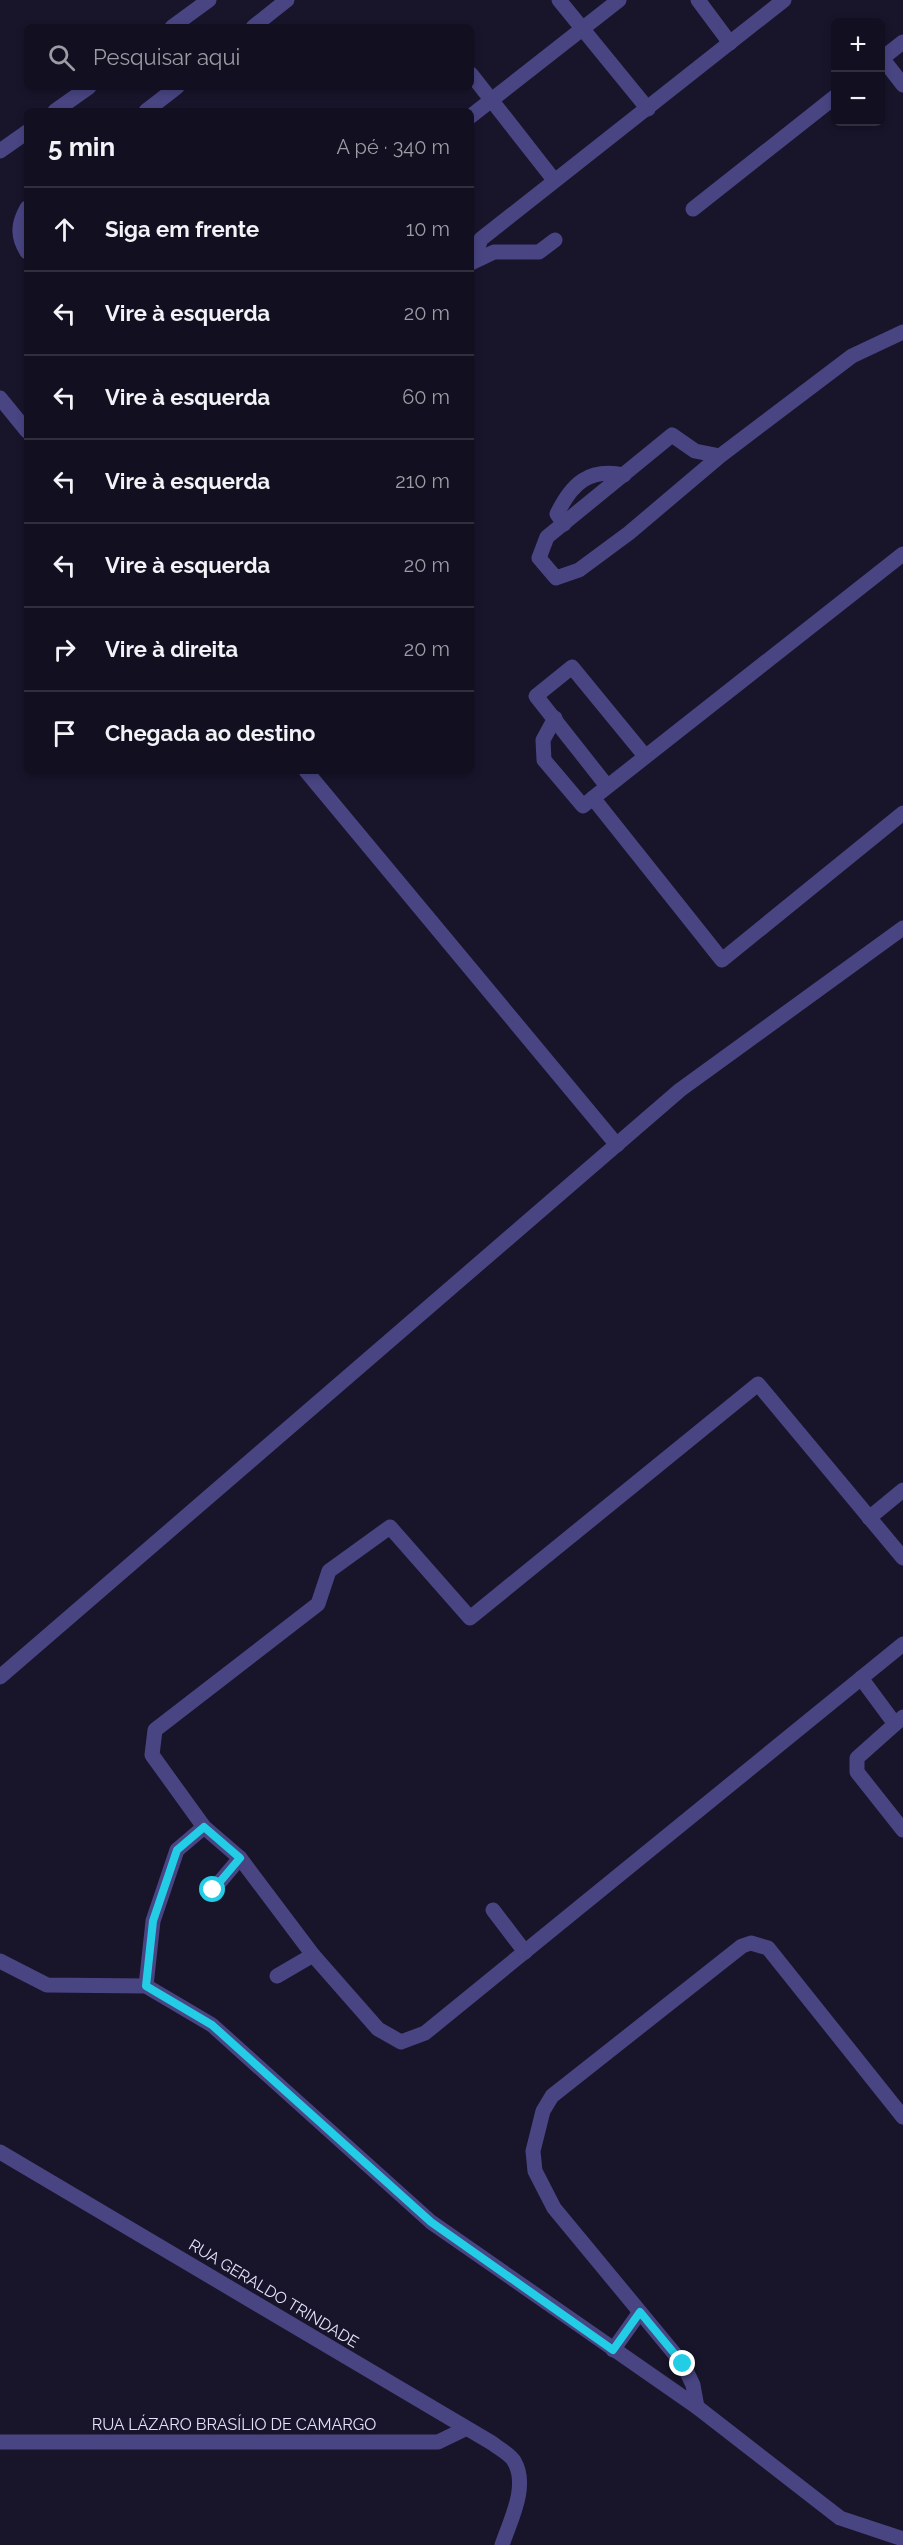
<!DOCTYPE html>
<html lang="pt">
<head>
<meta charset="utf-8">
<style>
	body { margin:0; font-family:Raleway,sans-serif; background:#1b1829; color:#f1f3f6 }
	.controls { position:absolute; right:18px; top:18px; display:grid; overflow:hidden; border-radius:9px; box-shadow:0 3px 9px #0003 }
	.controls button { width:54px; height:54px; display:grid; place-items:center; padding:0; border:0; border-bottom:2px solid #312f3e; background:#120f20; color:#f1f3f6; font:30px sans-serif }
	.stop { position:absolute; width:18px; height:18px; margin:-14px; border:4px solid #23cde5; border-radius:50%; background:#fff }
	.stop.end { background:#23cde5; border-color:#fff; box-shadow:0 2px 6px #0008 }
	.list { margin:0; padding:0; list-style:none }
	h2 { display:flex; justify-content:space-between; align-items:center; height:78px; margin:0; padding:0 24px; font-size:26px }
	h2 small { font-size:20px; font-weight:400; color:#9c9ca5 }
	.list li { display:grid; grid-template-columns:39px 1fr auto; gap:18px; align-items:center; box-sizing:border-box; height:84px; padding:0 24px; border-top:2px solid #312f3e }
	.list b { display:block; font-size:22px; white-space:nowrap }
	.list em { font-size:20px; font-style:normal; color:#9c9ca5 }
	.icon { flex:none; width:33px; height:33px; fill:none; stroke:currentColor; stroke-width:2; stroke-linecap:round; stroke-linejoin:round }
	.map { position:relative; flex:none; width:903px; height:2545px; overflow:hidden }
	.search { position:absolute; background:#120f20; box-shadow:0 3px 9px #0003; left:24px; top:24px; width:450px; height:66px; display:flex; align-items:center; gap:15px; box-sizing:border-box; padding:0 21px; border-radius:9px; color:#9c9ca5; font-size:22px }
	.panel { position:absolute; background:#120f20; box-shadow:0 3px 9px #0003; left:24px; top:108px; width:450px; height:666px; border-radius:9px }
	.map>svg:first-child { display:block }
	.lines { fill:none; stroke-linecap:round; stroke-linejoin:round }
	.minor { stroke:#494583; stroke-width:15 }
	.route { stroke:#23cde5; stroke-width:8 }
	.labels { text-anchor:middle; stroke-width:6; stroke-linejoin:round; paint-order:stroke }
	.street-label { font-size:16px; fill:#e4e1fb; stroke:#18142a }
</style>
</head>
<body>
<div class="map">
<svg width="903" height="2545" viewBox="0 0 903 2545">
	<rect width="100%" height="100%" fill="#18142a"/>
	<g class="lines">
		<g class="minor">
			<polyline points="559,0 648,109"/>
			<polyline points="698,0 730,43"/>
			<polyline points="172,27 209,0"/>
			<polyline points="253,27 287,0"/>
			<polyline points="882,58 903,85"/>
			<polyline points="880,60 903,42"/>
			<polyline points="471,74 554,180"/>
			<polyline points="55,111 89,87"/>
			<polyline points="146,111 177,87"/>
			<polyline points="471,116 619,0"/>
			<polyline points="0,151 27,132"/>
			<path d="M27,208C18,224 17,236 27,252"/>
			<polyline points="693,209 836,96"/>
			<polyline points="473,261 481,239 784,0"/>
			<polyline points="471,263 494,252 539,252 555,240"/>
			<polyline points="0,398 27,431"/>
			<polyline points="720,456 695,451 672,435 547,537 539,558 556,578 579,570 629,533 720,456 852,356 903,332"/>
			<path d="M564,524L557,514C572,483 589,468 624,475"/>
			<polyline points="903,554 593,798 722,960 903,813"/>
			<polyline points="555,718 543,740 544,760 583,806 593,798"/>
			<polyline points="306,771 617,1145"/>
			<polyline points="607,786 536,696 572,667 645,756"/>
			<polyline points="869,1518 903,1490"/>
			<polyline points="903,1558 758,1384 470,1618 390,1527 329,1571 318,1604 155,1730 152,1755 204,1827 240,1858 313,1955 378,2029 401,2042 425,2033 903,1644"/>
			<polyline points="0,1677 680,1090 903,928"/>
			<polyline points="861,1678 895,1724"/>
			<polyline points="903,1717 857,1758 857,1772 903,1830"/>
			<polyline points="213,1890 240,1858"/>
			<polyline points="493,1910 525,1952"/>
			<polyline points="0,1961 47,1985 146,1986 212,2025 431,2222 697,2407 840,2518 903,2539"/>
			<polyline points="277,1976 313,1955"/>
			<polyline points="146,1986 153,1921 177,1850 204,1827"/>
			<path d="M0,2152L492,2443C498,2448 510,2454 514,2461C529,2486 510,2521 502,2545"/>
			<polyline points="613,2350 640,2312"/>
			<polyline points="697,2407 693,2385 683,2364 554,2208 535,2171 533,2151 543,2111 552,2096 742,1946 751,1943 768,1948 903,2117"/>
			<polyline points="0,2442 438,2442 465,2429"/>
		</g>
	</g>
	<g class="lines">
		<polyline class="route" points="213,1890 240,1858 204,1827 177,1850 153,1921 146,1986 212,2025 431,2222 613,2350 640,2312 683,2364"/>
	</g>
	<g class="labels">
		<g class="street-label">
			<text transform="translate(274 2293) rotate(31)" y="6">RUA GERALDO TRINDADE</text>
			<text x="234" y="2430">RUA LÁZARO BRASÍLIO DE CAMARGO</text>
		</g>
	</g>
</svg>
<div class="controls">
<button>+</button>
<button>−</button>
</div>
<div class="stop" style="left:213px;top:1890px"></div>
<div class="stop end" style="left:683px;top:2364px"></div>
<div class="search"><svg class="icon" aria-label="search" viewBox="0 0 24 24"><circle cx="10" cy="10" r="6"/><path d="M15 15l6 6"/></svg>Pesquisar aqui</div>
<section class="panel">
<h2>5 min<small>A pé · 340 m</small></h2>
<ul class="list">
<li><svg class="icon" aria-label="ahead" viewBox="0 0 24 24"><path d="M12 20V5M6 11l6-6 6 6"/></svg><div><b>Siga em frente</b></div><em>10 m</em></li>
<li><svg class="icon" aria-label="left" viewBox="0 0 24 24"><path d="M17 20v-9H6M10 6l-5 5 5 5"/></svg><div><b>Vire à esquerda</b></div><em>20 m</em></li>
<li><svg class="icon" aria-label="left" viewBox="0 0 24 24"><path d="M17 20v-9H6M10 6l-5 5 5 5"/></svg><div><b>Vire à esquerda</b></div><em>60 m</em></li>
<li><svg class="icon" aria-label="left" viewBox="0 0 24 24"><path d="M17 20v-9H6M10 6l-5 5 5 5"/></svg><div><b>Vire à esquerda</b></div><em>210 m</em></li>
<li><svg class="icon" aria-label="left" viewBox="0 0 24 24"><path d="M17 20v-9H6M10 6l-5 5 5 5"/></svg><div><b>Vire à esquerda</b></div><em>20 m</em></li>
<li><svg class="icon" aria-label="right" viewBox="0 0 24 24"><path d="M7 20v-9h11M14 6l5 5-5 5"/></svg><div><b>Vire à direita</b></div><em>20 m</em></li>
<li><svg class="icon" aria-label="arrive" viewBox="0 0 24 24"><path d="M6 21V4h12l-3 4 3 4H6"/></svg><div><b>Chegada ao destino</b></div></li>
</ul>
</section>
</div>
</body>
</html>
